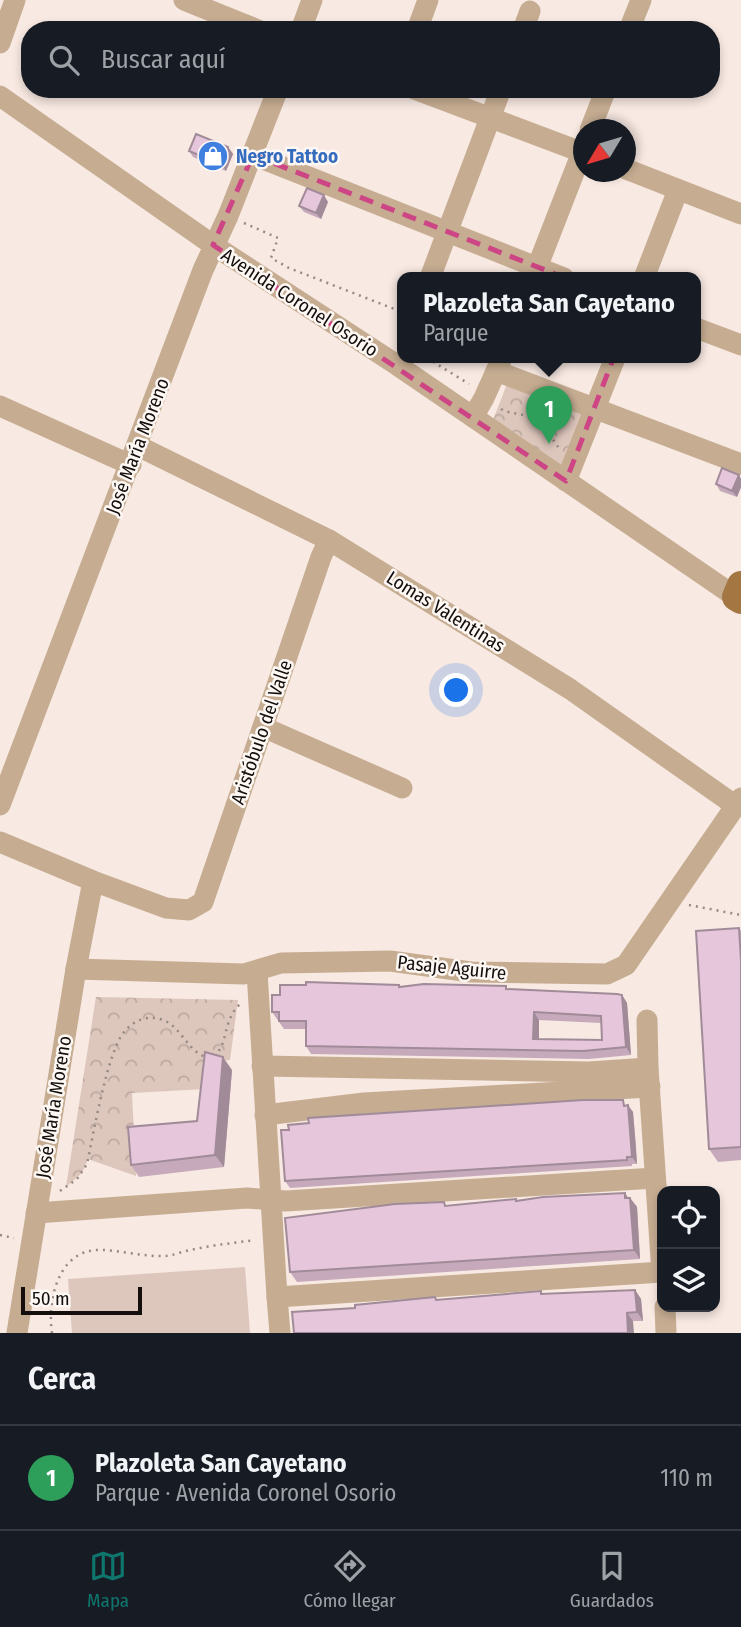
<!DOCTYPE html>
<html lang="es">
<head>
<meta charset="utf-8">
<style>
	body { margin:0; font-family:"Fira Sans Condensed",sans-serif; background:#242831; color:#f1f3f6 }
	.controls { position:absolute; right:21px; bottom:21px; display:grid; overflow:hidden; border-radius:14px; box-shadow:0 4px 10px #0003 }
	.controls button { width:63px; height:63px; display:grid; place-items:center; padding:0; border:0; border-bottom:2px solid #363941; background:#171b24; color:#f1f3f6; font:35px sans-serif }
	.compass { position:absolute; left:573px; top:119px; width:63px; height:63px; border-radius:50%; background:#171b24; box-shadow:0 4px 10px #0003; rotate:232deg }
	.scale { position:absolute; left:21px; bottom:18px; width:121px; box-sizing:border-box; padding-left:7px; border:4px solid #140f0d; border-top:0; font-size:19px; line-height:24px; white-space:nowrap; color:#140f0d; -webkit-text-stroke:5px #fef8f5; paint-order:stroke }
	.you { position:absolute; left:457px; top:691px; width:24px; height:24px; margin:-18px; border:5px solid #fff; border-radius:50%; background:#1a73e8; box-shadow:0 0 0 10px #1a73e833 }
	.badge { display:grid; place-items:center; width:46px; height:46px; border-radius:50%; background:#0f766e; color:#fff; font-size:23px; font-weight:700 }
	.pin { position:absolute; translate:-50% -58px; filter:drop-shadow(0 2px 4px #0008) }
	.pin::after { content:''; position:absolute; top:37px; width:24px; height:21px; background:inherit; clip-path:polygon(0 0,100% 0,50% 100%) }
	.popup { position:absolute; left:397px; top:272px; width:304px; height:91px; box-sizing:border-box; display:grid; place-content:center; border-radius:14px; background:#171b24; filter:drop-shadow(0 2px 5px #0005); font-size:23px; white-space:nowrap; color:#9ea1a6 }
	.popup b { font-size:26px; color:#f1f3f6 }
	.popup::after { content:''; position:absolute; left:50%; top:100%; margin-left:-14px; border:14px solid transparent; border-top-color:#171b24 }
	.list { margin:0; padding:0; list-style:none }
	h2 { display:flex; justify-content:space-between; align-items:center; height:91px; margin:0; padding:0 28px; font-size:30px }
	h2 small { font-size:23px; font-weight:400; color:#9ea1a6 }
	.list li { display:grid; grid-template-columns:46px 1fr auto; gap:21px; align-items:center; box-sizing:border-box; height:105px; padding:0 28px; border-top:2px solid #363941 }
	.list b { display:block; font-size:26px; white-space:nowrap }
	.list p { margin:0; font-size:23px; white-space:nowrap; color:#9ea1a6 }
	.list em { font-size:23px; font-style:normal; color:#9ea1a6 }
	.icon { flex:none; width:38px; height:38px; fill:none; stroke:currentColor; stroke-width:2; stroke-linecap:round; stroke-linejoin:round }
	.map { position:relative; flex:none; width:741px; height:1333px; overflow:hidden }
	.search { position:absolute; background:#171b24; box-shadow:0 4px 10px #0003; left:21px; right:21px; top:21px; height:77px; display:flex; align-items:center; gap:18px; box-sizing:border-box; padding:0 24px; border-radius:28px; color:#9ea1a6; font-size:26px }
	.sheet { height:196px; background:#171b24 }
	nav { display:flex; justify-content:space-around; align-items:center; box-sizing:border-box; height:98px; border-top:2px solid #363941; background:#171b24; font-size:19px; color:#9ea1a6 }
	nav a { display:grid; justify-items:center; gap:4px }
	nav .on { color:#0f766e }
	.map>svg:first-child { display:block }
	.park { fill:url(#park-crowns) }
	.pitch { fill:#ddc6bc }
	.lines { fill:none; stroke-linecap:round; stroke-linejoin:round }
	.path { stroke:#948984; stroke-width:2.5; stroke-dasharray:2 5; stroke-linecap:butt }
	.minor { stroke:#c6ad92; stroke-width:21 }
	.major { stroke:#a37642; stroke-width:28 }
	.wall { fill:#c6aabc; fill-rule:evenodd }
	.shaded-wall { fill:#a18b99 }
	.building { fill:#e6c6db; stroke:#a18b99; stroke-width:2; fill-rule:evenodd }
	.marked { fill:none; stroke:#cd4584; stroke-width:5; stroke-dasharray:14 9; stroke-linejoin:round }
	.labels { text-anchor:middle; stroke-width:5; stroke-linejoin:round; paint-order:stroke }
	.shop-label { font-size:19px; font-weight:bold; fill:#366cbe; stroke:#fef8f5; text-anchor:start }
	.street-label { font-size:19px; fill:#140f0d; stroke:#fef8f5 }
</style>
</head>
<body>
<div class="map">
<svg width="741" height="1333" viewBox="0 0 741 1333">
	<defs>
		<pattern id="park-crowns" width="20" height="18" patternUnits="userSpaceOnUse" patternTransform="scale(1.75)"><rect width="20" height="18" fill="#ddc6bc"/><path d="M2 6a3 3 0 1 1 6 0M12 15a3 3 0 1 1 6 0" fill="none" stroke="#bda9a0"/></pattern>
	</defs>
	<rect width="100%" height="100%" fill="#f8e9e2"/>
	<g class="park">
		<polygon points="507,384 583,415 562,468 493,420"/>
		<polygon points="96,997 238,1000 230,1060 208,1062 205,1089 132,1093 136,1176 88,1159 82,1173 66,1187"/>
	</g>
	<polygon class="pitch" points="245,1267 250,1333 72,1333 68,1279"/>
	<g class="lines">
		<g class="path">
			<polyline points="244,223 278,238 271,258 289,268 402,312"/>
			<polyline points="427,358 469,384"/>
			<path d="M501,409C510,414 518,413 528,416C542,421 550,436 559,448"/>
			<polyline points="689,905 741,915"/>
			<path d="M214,1056C229,1044 222,1021 240,1004"/>
			<path d="M60,1191L77,1179L87,1164C93,1136 108,1048 125,1031C135,1019 149,1015 163,1020C182,1027 188,1053 207,1057"/>
			<polyline points="0,1235 14,1238"/>
			<path d="M52,1333C47,1301 58,1249 100,1250C121,1250 143,1257 165,1256C173,1256 182,1251 191,1250C212,1245 234,1243 255,1240"/>
		</g>
		<g class="minor">
			<polyline points="184,0 258,30"/>
			<polyline points="301,30 312,0"/>
			<polyline points="417,30 428,0"/>
			<polyline points="523,30 530,11"/>
			<polyline points="629,30 641,0"/>
			<polyline points="0,43 15,0"/>
			<polyline points="414,89 584,153"/>
			<polyline points="0,96 213,245 397,365 736,597"/>
			<polyline points="590,130 606,89"/>
			<polyline points="253,155 564,278"/>
			<polyline points="626,169 741,214"/>
			<polyline points="430,278 501,89"/>
			<polyline points="533,278 584,147"/>
			<polyline points="644,278 678,190"/>
			<polyline points="696,328 741,345"/>
			<polyline points="496,371 741,464"/>
			<polyline points="0,406 131,465"/>
			<polyline points="473,417 484,398 501,360"/>
			<polyline points="138,446 329,540 570,689 736,806"/>
			<polyline points="566,481 615,358"/>
			<polyline points="263,727 402,788"/>
			<polyline points="0,805 203,270 228,216 278,89"/>
			<polyline points="0,842 93,881 166,908 189,910 203,902 321,557 329,540"/>
			<polyline points="76,969 244,974 281,963 390,961 471,972 607,974 626,965 741,798"/>
			<polyline points="257,972 277,1297 662,1272"/>
			<polyline points="647,1020 648,1068 662,1273"/>
			<polyline points="262,1066 589,1072 648,1068"/>
			<polyline points="265,1115 364,1103 650,1087"/>
			<polyline points="36,1213 247,1198 286,1201 655,1178"/>
			<polyline points="277,1297 280,1333"/>
			<polyline points="665,1307 666,1333"/>
			<polyline points="17,1333 76,969 93,881"/>
		</g>
		<polyline class="major" points="741,585 736,597 741,600"/>
	</g>
	<g class="wall">
		<polygon points="228,147 233,154 226,171 193,157 189,151"/>
		<polygon points="328,202 321,219 304,212 299,206"/>
		<polygon points="739,475 741,479 741,487 737,497 720,491 716,484"/>
		<polygon points="739,928 741,931 741,1160 718,1162 709,1149"/>
		<path d="M401,987L508,989L622,995L627,1003L631,1055L589,1059L311,1054L306,1046V1029H284L272,1012ZM539,1020L601,1023L602,1040L539,1039Z"/>
		<polygon points="232,1070 224,1167 139,1177 131,1165 197,1121"/>
		<polygon points="627,1106 633,1112 636,1145 637,1164 632,1164 632,1166 290,1188 285,1181 289,1130 309,1123"/>
		<polygon points="625,1193 628,1198 630,1198 637,1207 640,1259 297,1282 290,1272 447,1206"/>
		<polygon points="635,1290 641,1299 643,1321 633,1321 355,1308 435,1297 437,1300 541,1291 543,1294"/>
	</g>
	<g class="shaded-wall">
		<polygon points="228,147 233,154 226,171 221,164"/>
		<polygon points="324,195 328,202 321,219 316,213"/>
		<polygon points="739,475 741,479 741,487 737,497 732,491"/>
		<polygon points="622,995 627,1003 631,1055 626,1047"/>
		<polygon points="534,1012 539,1020 539,1047 533,1039"/>
		<polygon points="223,1057 232,1070 224,1167 215,1155"/>
		<polygon points="628,1105 633,1112 637,1164 632,1157"/>
		<polygon points="625,1193 630,1201 630,1198 637,1207 640,1259 634,1250"/>
		<polygon points="635,1290 641,1299 643,1321 637,1312"/>
		<polygon points="627,1313 633,1321 634,1333 628,1333"/>
	</g>
	<g class="building">
		<polygon points="196,134 228,147 221,164 189,151"/>
		<polygon points="307,188 324,195 316,213 299,206"/>
		<polygon points="722,468 739,475 732,491 716,484"/>
		<polygon points="739,928 741,961 741,1147 709,1149 696,931"/>
		<path d="M306,982L399,985V987L424,984L506,986V989L617,994L622,995L626,1047L583,1051L306,1046V1021H279V1012H272V995H280V985H306ZM534,1012L601,1016L602,1040L533,1039Z"/>
		<polygon points="205,1052 223,1057 215,1155 131,1165 128,1127 197,1121"/>
		<polygon points="583,1100 623,1100 624,1106 628,1105 632,1157 627,1157 627,1160 285,1181 281,1130 289,1130 288,1125 309,1123 308,1118"/>
		<polygon points="625,1193 625,1198 630,1198 634,1250 290,1272 285,1218 395,1204 444,1202 445,1206 516,1199 516,1201 543,1197"/>
		<polygon points="635,1290 637,1312 627,1313 628,1333 294,1333 292,1312 355,1308 355,1305 435,1297 436,1300 541,1291 541,1294"/>
	</g>
	<path class="marked" d="M253,155L634,305L566,481L213,245Z"/>
	<defs>
		<g id="shop-disc" transform="scale(1.575)"><circle r="9.5" fill="#3f7fe0" stroke="#fef8f5"/><path d="M-5-2.5h2.3a2.7 3.5 0 0 1 5.4 0H5L5.5 6h-11ZM-1.5-2.5h3a1.5 2.3 0 0 0-3 0Z" fill="#fff"/></g>
	</defs>
	<g fill-rule="evenodd">
		<use href="#shop-disc" x="213" y="156"/>
	</g>
	<g class="labels">
		<g class="shop-label">
			<text x="236" y="163">Negro Tattoo</text>
		</g>
		<g class="street-label">
			<text transform="translate(300 302) rotate(33)" y="7">Avenida Coronel Osorio</text>
			<text transform="translate(137 446) rotate(-69)" y="7">José María Moreno</text>
			<text transform="translate(446 611) rotate(32)" y="7">Lomas Valentinas</text>
			<text transform="translate(261 732) rotate(-71)" y="7">Aristóbulo del Valle</text>
			<text transform="translate(452 967) rotate(6)" y="7">Pasaje Aguirre</text>
			<text transform="translate(53 1107) rotate(-81)" y="7">José María Moreno</text>
		</g>
	</g>
</svg>
<div class="controls">
<button><svg class="icon" aria-label="locate" viewBox="0 0 24 24"><circle cx="12" cy="12" r="6"/><path d="M12 2v4M12 18v4M2 12h4M18 12h4"/></svg></button>
<button><svg class="icon" aria-label="layers" viewBox="0 0 24 24"><path d="M12 4l9 5-9 5-9-5zM3 14l9 5 9-5"/></svg></button>
</div>
<svg class="compass" viewBox="-18 -18 36 36"><path d="M0-13l5 13h-10z" fill="#e53935"/><path d="M0 13l5-13h-10z" fill="#9ea1a6"/></svg>
<div class="scale">50 m</div>
<div class="you"></div>
<div class="pin badge" style="left:549px;top:444px;background:#2e9e5b">1</div>
<div class="popup"><b>Plazoleta San Cayetano</b>Parque</div>
<div class="search"><svg class="icon" aria-label="search" viewBox="0 0 24 24"><circle cx="10" cy="10" r="6"/><path d="M15 15l6 6"/></svg>Buscar aquí</div>
</div>
<section class="sheet">
<h2>Cerca<small></small></h2>
<ul class="list">
<li><span class="badge" style="background:#2e9e5b">1</span><div><b>Plazoleta San Cayetano</b><p>Parque · Avenida Coronel Osorio</p></div><em>110 m</em></li>
</ul>
</section>
<nav>
<a class="on"><svg class="icon" aria-label="map" viewBox="0 0 24 24"><path d="M3 6l6-2 6 2 6-2v14l-6 2-6-2-6 2zM9 4v14M15 6v14"/></svg>Mapa</a>
<a><svg class="icon" aria-label="directions" viewBox="0 0 24 24"><path d="M12 3l9 9-9 9-9-9zM9 14v-3h6M13 9l2 2-2 2"/></svg>Cómo llegar</a>
<a><svg class="icon" aria-label="saved" viewBox="0 0 24 24"><path d="M7 4h10v16l-5-4-5 4z"/></svg>Guardados</a>
</nav>
</body>
</html>
